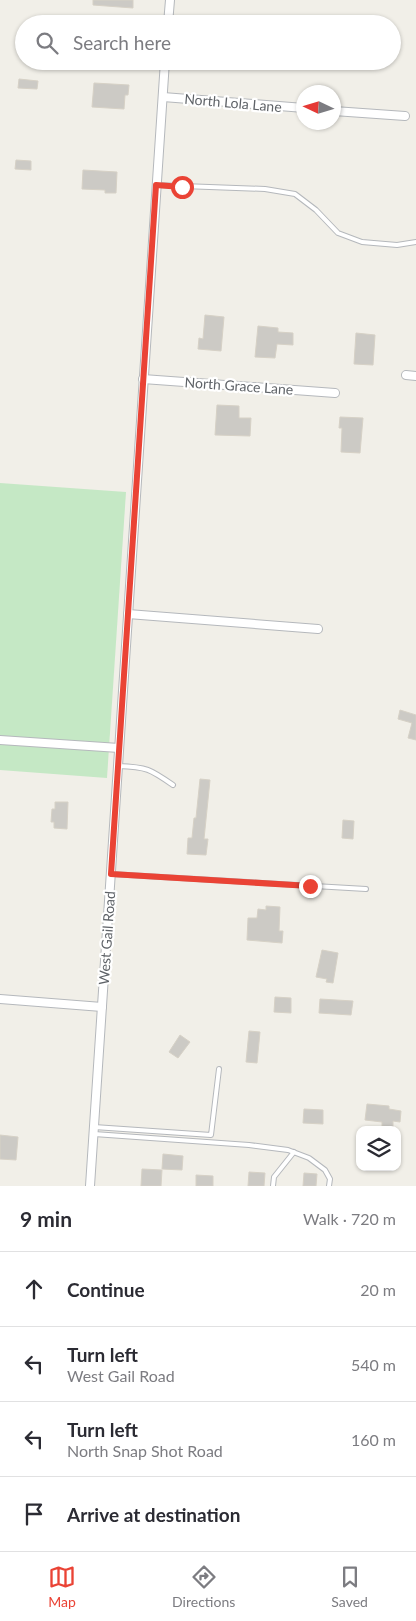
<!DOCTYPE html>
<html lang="en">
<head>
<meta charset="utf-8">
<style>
	body { margin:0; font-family:Lato,sans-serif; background:#f7f7f7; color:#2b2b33 }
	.controls { position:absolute; right:15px; bottom:15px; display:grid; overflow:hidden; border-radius:10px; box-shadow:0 1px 4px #0004 }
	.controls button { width:45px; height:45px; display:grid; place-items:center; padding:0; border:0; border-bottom:1px solid #e1e1e2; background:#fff; color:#2b2b33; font:25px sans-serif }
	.compass { position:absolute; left:296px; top:85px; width:45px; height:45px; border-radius:50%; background:#fff; box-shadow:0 1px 4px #0004; rotate:274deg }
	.stop { position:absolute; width:15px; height:15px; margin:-11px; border:4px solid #ea4335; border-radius:50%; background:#fff }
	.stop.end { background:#ea4335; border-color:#fff; box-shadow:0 1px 5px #0008 }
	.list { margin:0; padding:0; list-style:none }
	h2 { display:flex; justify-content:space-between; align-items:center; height:65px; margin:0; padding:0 20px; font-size:21px }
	h2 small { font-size:16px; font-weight:400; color:#7c7c81 }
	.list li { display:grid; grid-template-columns:32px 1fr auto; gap:15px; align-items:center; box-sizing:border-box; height:75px; padding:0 20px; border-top:1px solid #e1e1e2 }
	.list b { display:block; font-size:19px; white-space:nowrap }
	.list p { margin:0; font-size:16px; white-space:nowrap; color:#7c7c81 }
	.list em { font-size:16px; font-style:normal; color:#7c7c81 }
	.icon { flex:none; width:28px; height:28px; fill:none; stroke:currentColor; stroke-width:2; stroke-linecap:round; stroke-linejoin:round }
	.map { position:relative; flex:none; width:416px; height:1186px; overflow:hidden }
	.search { position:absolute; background:#fff; box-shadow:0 1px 4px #0004; left:15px; right:15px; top:15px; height:55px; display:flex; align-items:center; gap:12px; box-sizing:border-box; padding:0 18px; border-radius:28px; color:#7c7c81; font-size:19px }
	.sheet { height:365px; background:#fff }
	nav { display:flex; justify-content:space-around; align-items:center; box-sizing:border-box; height:70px; border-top:1px solid #e1e1e2; background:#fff; font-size:14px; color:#7c7c81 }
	nav a { display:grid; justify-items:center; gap:2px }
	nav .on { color:#ea4335 }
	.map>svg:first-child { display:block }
	.green { fill:#c5e8c5 }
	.building { fill:#cccac5; stroke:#d6d1c6 }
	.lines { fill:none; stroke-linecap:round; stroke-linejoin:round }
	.service-casing { stroke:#b5b8bc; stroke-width:6 }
	.minor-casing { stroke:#b5b8bc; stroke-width:10 }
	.service { stroke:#fff; stroke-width:4 }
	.minor { stroke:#fff; stroke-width:8 }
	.route { stroke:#ea4335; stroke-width:6 }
	.labels { text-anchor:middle; stroke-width:4.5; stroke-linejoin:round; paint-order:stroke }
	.street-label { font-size:14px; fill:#5f6368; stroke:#fff }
</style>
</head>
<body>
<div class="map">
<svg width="416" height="1186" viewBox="0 0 416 1186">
	<rect width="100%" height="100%" fill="#f1efe8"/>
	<polygon class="green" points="0,483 126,492 107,778 0,770"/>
	<g class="building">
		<polygon points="93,0 133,0 133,8 93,5"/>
		<polygon points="19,79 38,81 37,89 18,88"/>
		<polygon points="94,83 129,85 128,95 125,95 124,109 92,107"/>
		<polygon points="16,160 31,161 31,170 15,169"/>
		<polygon points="83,170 117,172 116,193 105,193 105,190 82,189"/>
		<polygon points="205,315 224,317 221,351 198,349 199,338 203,339"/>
		<polygon points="258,326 278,328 278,332 293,333 293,345 277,344 275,358 255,357"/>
		<polygon points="356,333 375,335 373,365 354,364"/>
		<polygon points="217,405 239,406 239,418 251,418 250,436 215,435"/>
		<polygon points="340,417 363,418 360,453 341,452 342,428 339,428"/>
		<polygon points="400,710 416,715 416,740 408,738 412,723 398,719"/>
		<polygon points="200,779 210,780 204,839 208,839 206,855 187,854 188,838 192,838 194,818 196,818"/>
		<polygon points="55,802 68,802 67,829 54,828 54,822 51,822 52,809 55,809"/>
		<polygon points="343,820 354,821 353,839 342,838"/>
		<polygon points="266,906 280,907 279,931 283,931 282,943 247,940 248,918 257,918 258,909 266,910"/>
		<polygon points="322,950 338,953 333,983 326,982 327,979 316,977"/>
		<polygon points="275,997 291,998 291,1013 274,1012"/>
		<polygon points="320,999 353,1001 351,1015 319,1013"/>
		<polygon points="249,1031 260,1032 257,1063 246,1062"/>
		<polygon points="180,1035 190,1042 178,1058 169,1052"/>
		<polygon points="367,1104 389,1106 389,1109 401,1111 400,1122 393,1121 393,1127 382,1126 382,1122 365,1120"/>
		<polygon points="304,1109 323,1110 323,1124 303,1123"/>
		<polygon points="0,1135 18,1137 16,1160 0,1159"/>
		<polygon points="163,1154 183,1156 182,1170 162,1169"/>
		<polygon points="142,1169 162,1170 161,1186 141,1186"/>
		<polygon points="249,1172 265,1173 264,1186 248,1186"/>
		<polygon points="304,1173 317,1174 316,1186 303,1186"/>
		<polygon points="196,1175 213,1176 213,1186 196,1186"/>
	</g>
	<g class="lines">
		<g class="service-casing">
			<g id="service">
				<polyline points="156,185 265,189 295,194 316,210 338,233 362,242 397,245 416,242"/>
				<path d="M118,766C147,767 150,769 173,785"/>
				<polyline points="111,874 366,889"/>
				<polyline points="94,1127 211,1135 219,1069"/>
				<polyline points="94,1134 249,1145 288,1150 309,1158 325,1170 330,1179 329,1186"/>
				<polyline points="273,1186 274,1177 294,1152"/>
			</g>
		</g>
		<g class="minor-casing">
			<g id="minor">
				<polyline points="168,24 170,0"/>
				<polyline points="163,97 304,108"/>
				<polyline points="334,111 405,116"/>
				<polyline points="406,375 416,376"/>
				<polyline points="143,379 335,393"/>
				<polyline points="128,614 318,629"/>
				<polyline points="0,740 119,748"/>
				<polyline points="0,999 102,1007"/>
				<polyline points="90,1186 165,61"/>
			</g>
		</g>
		<use href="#service" class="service"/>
		<use href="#minor" class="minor"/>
	</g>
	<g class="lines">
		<polyline class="route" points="182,187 156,185 111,874 310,886"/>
	</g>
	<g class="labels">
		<g class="street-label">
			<text transform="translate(233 103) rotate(5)" y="5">North Lola Lane</text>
			<text transform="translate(239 386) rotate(4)" y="5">North Grace Lane</text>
			<text transform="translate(107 938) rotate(-86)" y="5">West Gail Road</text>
		</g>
	</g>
</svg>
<div class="controls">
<button><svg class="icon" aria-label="layers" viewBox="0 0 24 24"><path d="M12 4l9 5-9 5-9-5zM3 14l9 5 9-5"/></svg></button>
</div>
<svg class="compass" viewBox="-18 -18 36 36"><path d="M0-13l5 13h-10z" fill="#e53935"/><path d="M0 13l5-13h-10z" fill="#7c7c81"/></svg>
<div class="stop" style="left:182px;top:187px"></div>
<div class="stop end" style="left:310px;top:886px"></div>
<div class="search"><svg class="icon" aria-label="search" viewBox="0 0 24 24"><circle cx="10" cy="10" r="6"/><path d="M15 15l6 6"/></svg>Search here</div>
</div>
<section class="sheet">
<h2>9 min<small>Walk · 720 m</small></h2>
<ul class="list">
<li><svg class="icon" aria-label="ahead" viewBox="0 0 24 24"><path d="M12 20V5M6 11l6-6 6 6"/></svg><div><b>Continue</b></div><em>20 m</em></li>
<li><svg class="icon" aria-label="left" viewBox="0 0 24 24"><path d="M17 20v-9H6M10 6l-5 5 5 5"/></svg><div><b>Turn left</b><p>West Gail Road</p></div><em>540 m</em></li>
<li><svg class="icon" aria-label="left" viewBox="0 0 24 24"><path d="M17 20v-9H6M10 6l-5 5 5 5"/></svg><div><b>Turn left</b><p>North Snap Shot Road</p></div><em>160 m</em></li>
<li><svg class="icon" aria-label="arrive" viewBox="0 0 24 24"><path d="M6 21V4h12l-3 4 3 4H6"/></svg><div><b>Arrive at destination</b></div></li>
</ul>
</section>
<nav>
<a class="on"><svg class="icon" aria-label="map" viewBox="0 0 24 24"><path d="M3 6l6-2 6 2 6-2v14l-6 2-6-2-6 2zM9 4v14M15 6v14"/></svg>Map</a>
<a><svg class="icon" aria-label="directions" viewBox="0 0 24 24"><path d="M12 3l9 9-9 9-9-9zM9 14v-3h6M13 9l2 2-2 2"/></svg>Directions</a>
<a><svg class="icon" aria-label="saved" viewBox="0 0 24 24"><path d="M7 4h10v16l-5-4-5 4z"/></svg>Saved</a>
</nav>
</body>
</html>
